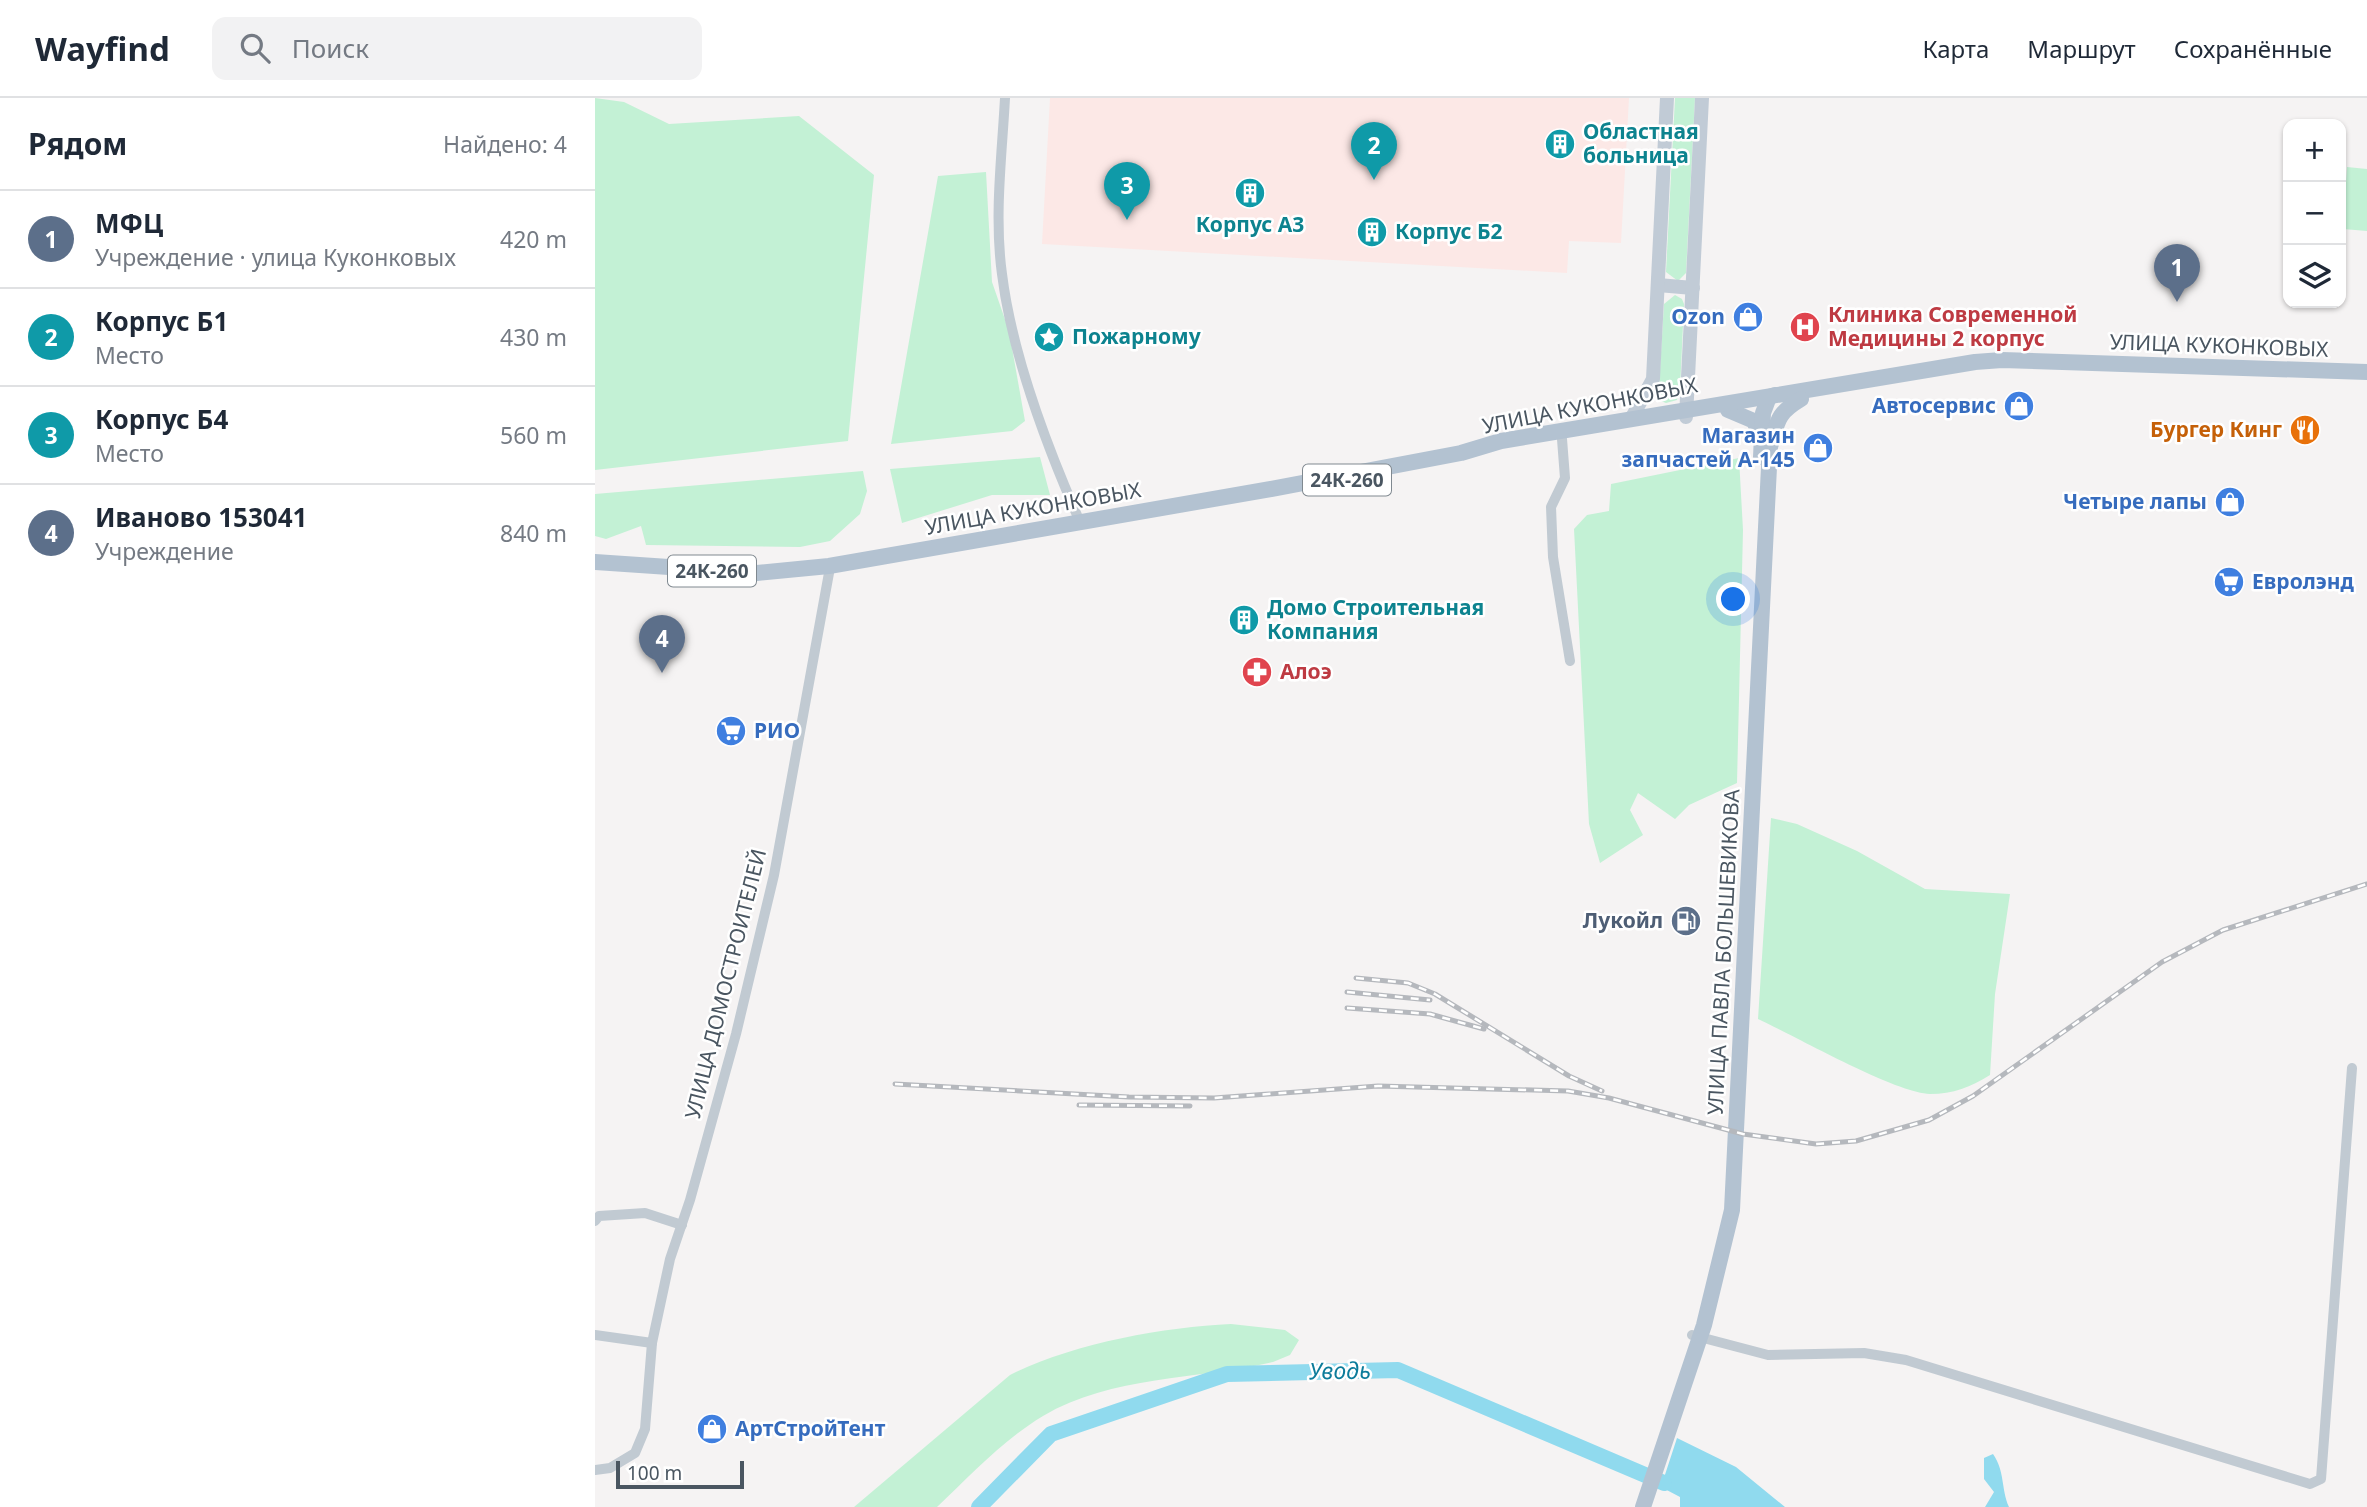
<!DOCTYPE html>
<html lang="ru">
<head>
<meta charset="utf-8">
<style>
	body { margin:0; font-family:"Noto Sans",sans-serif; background:#f2f2f3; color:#1f2937 }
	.controls { position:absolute; right:21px; top:21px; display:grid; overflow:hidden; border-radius:14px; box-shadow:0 2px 5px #0004 }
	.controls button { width:63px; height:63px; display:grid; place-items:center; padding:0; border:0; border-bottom:2px solid #e0e1e3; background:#fff; color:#1f2937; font:35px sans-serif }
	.scale { position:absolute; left:21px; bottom:18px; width:128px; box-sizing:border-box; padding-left:7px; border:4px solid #4a5661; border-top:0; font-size:19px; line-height:24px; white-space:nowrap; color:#4a5661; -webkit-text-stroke:5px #fff; paint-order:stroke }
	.you { position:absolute; left:1139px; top:502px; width:24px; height:24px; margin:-18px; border:5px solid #fff; border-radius:50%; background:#1a73e8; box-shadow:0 0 0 10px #1a73e833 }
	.badge { display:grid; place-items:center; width:46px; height:46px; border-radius:50%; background:#db2777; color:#fff; font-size:23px; font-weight:700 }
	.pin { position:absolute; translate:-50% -58px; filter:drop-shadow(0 2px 4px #0008) }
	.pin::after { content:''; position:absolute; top:37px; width:24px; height:21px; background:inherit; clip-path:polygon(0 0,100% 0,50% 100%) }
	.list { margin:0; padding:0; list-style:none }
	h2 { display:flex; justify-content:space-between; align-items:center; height:91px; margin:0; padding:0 28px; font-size:30px }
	h2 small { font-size:23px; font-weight:400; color:#747a83 }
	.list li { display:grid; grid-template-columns:46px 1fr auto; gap:21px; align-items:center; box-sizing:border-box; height:98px; padding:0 28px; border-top:2px solid #e0e1e3 }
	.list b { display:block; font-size:26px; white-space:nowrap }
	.list p { margin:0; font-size:23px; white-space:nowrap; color:#747a83 }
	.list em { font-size:23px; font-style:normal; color:#747a83 }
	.icon { flex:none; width:38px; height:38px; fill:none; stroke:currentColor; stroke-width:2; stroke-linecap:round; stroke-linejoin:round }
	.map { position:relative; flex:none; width:1772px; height:1409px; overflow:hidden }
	header { display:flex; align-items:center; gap:42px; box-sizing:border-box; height:98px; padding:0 35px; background:#fff; border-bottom:2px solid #e0e1e3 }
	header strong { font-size:33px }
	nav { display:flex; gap:38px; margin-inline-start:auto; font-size:24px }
	.search { width:490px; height:63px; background:#f2f2f3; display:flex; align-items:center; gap:18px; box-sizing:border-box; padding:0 24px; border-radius:14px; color:#747a83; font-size:26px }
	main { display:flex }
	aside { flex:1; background:#fff }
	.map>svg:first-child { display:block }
	.medical { fill:#fce8e6 }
	.green { fill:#c3f1d5 }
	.water { fill:#90daee }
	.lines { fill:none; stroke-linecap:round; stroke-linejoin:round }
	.river { stroke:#90daee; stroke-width:16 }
	.street { stroke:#c1cad2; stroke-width:10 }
	.secondary { stroke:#c1cbd6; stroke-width:14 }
	.primary { stroke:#b3c2d1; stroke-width:16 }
	.rail-casing { stroke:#b5b8bd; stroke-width:5 }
	.rail { stroke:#fff; stroke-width:2.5; stroke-dasharray:8; stroke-linecap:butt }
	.labels { text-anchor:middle; stroke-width:5; stroke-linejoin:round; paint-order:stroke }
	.shield { fill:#fff; stroke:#808990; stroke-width:2 }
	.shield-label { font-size:19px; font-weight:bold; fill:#4a5661 }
	.culture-label { font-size:21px; font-weight:bold; fill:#0d838f; stroke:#fff; text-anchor:start }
	.health-label { font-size:21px; font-weight:bold; fill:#be3a42; stroke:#fff; text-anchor:start }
	.shop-label { font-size:21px; font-weight:bold; fill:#366cbe; stroke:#fff; text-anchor:end }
	.street-label { font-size:21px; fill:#4a5661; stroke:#fff }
	.food-label { font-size:21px; font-weight:bold; fill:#c56008; stroke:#fff; text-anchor:end }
	.service-label { font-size:21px; font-weight:bold; fill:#4e5e75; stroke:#fff; text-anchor:end }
	.water-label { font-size:23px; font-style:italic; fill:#0c7c9b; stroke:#fff }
</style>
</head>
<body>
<header>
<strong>Wayfind</strong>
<div class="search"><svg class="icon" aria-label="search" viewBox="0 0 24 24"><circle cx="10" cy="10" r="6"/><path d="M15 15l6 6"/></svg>Поиск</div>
<nav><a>Карта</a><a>Маршрут</a><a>Сохранённые</a></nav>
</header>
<main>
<aside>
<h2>Рядом<small>Найдено: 4</small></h2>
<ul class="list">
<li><span class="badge" style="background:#5c6f8a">1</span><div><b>МФЦ</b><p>Учреждение · улица Куконковых</p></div><em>420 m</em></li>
<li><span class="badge" style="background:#0f9aa8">2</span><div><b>Корпус Б1</b><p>Место</p></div><em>430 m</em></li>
<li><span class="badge" style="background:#0f9aa8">3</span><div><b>Корпус Б4</b><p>Место</p></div><em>560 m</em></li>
<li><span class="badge" style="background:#5c6f8a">4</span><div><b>Иваново 153041</b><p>Учреждение</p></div><em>840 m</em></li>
</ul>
</aside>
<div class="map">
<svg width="1772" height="1409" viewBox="0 0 1772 1409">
	<rect width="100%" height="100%" fill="#f5f3f3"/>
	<polygon class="medical" points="455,0 1034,0 1026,145 974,143 972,175 447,146"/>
	<g class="green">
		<polygon points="0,0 29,4 74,26 204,18 279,77 253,343 0,372"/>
		<polygon points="1080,0 1100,0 1091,175 1083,183 1071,174"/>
		<polygon points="1752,69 1772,71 1772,133 1748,131"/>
		<polygon points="391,74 397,184 414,233 430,323 417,333 296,346 343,78"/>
		<polygon points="1080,197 1087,201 1089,206 1085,291 1082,302 1071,305 1066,303 1064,288 1069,206"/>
		<polygon points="445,359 455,397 397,397 307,425 295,371"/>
		<polygon points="1144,360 1148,432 1142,685 1094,707 1080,721 1043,695 1035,712 1048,737 1005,765 994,726 979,431 992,417 1014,413 1016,386"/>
		<polygon points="268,373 272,393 265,416 235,443 205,449 51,447 46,428 11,441 0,438 0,396"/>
		<path d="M1176,720L1202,726L1262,753L1330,791L1415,796L1400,896L1395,977C1376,989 1358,996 1335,996C1300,995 1200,938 1163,921Z"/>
		<path d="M636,1226L690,1232L704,1242L695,1257L678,1264C603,1282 517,1277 448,1318C408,1342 376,1377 342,1409H259L415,1277C476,1246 568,1229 636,1226Z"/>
	</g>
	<g class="water">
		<polygon points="1082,1340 1141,1369 1190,1409 1085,1409 1085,1399 1066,1389"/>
		<path d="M1398,1356C1410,1373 1406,1391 1414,1409H1390L1399,1394L1389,1381V1360Z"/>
	</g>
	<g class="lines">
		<polyline class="river" points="384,1409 456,1336 632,1276 803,1272 1069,1385"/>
		<g class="street">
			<path d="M410,0C407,57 399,118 407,176C417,257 452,349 485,424"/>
			<polyline points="967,341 970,380 956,409 958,459 975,563"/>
			<polyline points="0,1123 4,1118 50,1115 87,1127"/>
			<polyline points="0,1237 57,1245"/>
			<polyline points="1097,1237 1173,1257 1269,1255 1311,1262 1715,1386 1726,1381 1757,970"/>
			<polyline points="0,1372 15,1370 40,1355 50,1331 57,1245 75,1161 95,1102 141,936 179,777 234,475"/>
		</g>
		<g class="secondary">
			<polyline points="1063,187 1098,190"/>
			<polyline points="1091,319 1107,0"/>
			<polyline points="1036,321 1058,281 1072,0"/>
		</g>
		<g class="primary">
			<polyline points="1133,312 1159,323 1166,339"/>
			<polyline points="1166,359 1168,315 1174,299 1180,297"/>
			<polyline points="0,464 162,475 234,468 676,391 866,355 906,343 1380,264 1407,262 1772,274"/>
			<path d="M1048,1409L1109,1227L1137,1112L1175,349C1183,323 1181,316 1206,301"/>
		</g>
		<g class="rail-casing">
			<g id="rail">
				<polyline points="761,880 813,885 840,896 974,978 1007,993"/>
				<polyline points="752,894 835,902"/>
				<polyline points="752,910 835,916 889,931"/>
				<polyline points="300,986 534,999 619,1000 783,988 973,993 1014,1000 1148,1036 1221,1046 1261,1043 1334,1022 1378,998 1567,864 1628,832 1772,786"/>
				<polyline points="484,1007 595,1008"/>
			</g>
		</g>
		<use href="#rail" class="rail"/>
	</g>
	<defs>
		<g id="building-disc" transform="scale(1.575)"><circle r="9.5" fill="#0f9aa8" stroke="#fff"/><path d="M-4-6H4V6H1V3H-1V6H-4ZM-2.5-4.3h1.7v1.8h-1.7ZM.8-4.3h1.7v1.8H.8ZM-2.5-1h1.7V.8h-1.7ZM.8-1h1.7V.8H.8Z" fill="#fff"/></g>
		<g id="shop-disc" transform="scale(1.575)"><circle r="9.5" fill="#3f7fe0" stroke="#fff"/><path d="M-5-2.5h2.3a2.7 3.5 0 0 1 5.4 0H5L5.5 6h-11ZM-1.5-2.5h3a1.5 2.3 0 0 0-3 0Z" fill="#fff"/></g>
		<g id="hospital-disc" transform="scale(1.575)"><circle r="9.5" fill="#e0444e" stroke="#fff"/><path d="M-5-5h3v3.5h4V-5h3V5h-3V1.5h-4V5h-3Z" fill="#fff"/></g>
		<g id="sight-disc" transform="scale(1.575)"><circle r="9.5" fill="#0f9aa8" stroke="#fff"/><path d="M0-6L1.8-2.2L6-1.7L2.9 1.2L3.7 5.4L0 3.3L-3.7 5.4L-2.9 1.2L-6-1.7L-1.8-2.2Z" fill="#fff"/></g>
		<g id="restaurant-disc" transform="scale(1.575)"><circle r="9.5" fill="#e8710a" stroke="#fff"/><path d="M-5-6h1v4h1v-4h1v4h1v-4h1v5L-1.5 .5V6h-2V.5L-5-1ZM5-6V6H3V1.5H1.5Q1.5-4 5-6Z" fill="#fff"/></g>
		<g id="supermarket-disc" transform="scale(1.575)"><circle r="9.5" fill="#3f7fe0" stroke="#fff"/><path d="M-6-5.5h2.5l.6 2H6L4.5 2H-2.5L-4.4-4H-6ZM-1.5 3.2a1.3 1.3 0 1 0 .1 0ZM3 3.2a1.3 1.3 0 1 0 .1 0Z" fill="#fff"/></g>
		<g id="pharmacy-disc" transform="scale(1.575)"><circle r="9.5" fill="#e0444e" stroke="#fff"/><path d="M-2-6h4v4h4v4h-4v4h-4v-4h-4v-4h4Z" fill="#fff"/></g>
		<g id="fuel-disc" transform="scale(1.575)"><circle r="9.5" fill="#5c6f8a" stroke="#fff"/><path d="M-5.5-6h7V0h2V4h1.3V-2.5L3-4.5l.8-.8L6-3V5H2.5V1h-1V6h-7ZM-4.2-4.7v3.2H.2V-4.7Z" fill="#fff"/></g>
	</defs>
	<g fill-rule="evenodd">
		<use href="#building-disc" x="965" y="46"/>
		<use href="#building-disc" x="655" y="95"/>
		<use href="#building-disc" x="777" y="134"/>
		<use href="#shop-disc" x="1153" y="219"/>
		<use href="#hospital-disc" x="1210" y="229"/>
		<use href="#sight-disc" x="454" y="239"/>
		<use href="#shop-disc" x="1424" y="308"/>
		<use href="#restaurant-disc" x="1710" y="332"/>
		<use href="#shop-disc" x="1223" y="350"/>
		<use href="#shop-disc" x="1635" y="404"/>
		<use href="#supermarket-disc" x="1634" y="484"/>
		<use href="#building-disc" x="649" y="522"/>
		<use href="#pharmacy-disc" x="662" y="574"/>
		<use href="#supermarket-disc" x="136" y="633"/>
		<use href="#fuel-disc" x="1091" y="823"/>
		<use href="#shop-disc" x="117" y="1331"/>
	</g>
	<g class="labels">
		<g class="shield">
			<rect x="708" y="366.5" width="88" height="31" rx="5"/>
			<rect x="73" y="457.5" width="88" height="31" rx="5"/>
		</g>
		<g class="shield-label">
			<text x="752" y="389">24К-260</text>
			<text x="117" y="480">24К-260</text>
		</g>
		<g class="culture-label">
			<text x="988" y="41">Областная<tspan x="988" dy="24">больница</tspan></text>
			<text x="655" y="134" text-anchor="middle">Корпус А3</text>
			<text x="800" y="141">Корпус Б2</text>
			<text x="477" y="246">Пожарному</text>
			<text x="672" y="517">Домо Строительная<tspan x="672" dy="24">Компания</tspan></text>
		</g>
		<g class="health-label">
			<text x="1233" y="224">Клиника Современной<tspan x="1233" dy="24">Медицины 2 корпус</tspan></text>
			<text x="685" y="581">Алоэ</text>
		</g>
		<g class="shop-label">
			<text x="1130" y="226">Ozon</text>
			<text x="1401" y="315">Автосервис</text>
			<text x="1200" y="345">Магазин<tspan x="1200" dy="24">запчастей А-145</tspan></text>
			<text x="1612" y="411">Четыре лапы</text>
			<text x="1657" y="491" text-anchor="start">Евролэнд</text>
			<text x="159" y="640" text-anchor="start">РИО</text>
			<text x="140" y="1338" text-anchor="start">АртСтройТент</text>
		</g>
		<g class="street-label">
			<text transform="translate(1624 248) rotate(2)" y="7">УЛИЦА КУКОНКОВЫХ</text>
			<text transform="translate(995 308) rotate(-11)" y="7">УЛИЦА КУКОНКОВЫХ</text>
			<text transform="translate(438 411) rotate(-10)" y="7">УЛИЦА КУКОНКОВЫХ</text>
			<text transform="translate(1129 854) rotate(-87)" y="7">УЛИЦА ПАВЛА БОЛЬШЕВИКОВА</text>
			<text transform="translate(131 886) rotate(-76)" y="7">УЛИЦА ДОМОСТРОИТЕЛЕЙ</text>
		</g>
		<g class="food-label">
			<text x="1687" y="339">Бургер Кинг</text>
		</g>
		<g class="service-label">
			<text x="1068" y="830">Лукойл</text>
		</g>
		<g class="water-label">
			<text transform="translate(745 1273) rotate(-1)" y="8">Уводь</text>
		</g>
	</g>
</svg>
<div class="controls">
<button>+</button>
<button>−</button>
<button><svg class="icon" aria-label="layers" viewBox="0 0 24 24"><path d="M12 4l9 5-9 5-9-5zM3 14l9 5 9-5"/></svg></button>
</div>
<div class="scale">100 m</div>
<div class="you"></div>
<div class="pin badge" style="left:1582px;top:204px;background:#5c6f8a">1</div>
<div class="pin badge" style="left:779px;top:82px;background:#0f9aa8">2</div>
<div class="pin badge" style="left:532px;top:122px;background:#0f9aa8">3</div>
<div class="pin badge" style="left:67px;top:575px;background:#5c6f8a">4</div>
</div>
</main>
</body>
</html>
